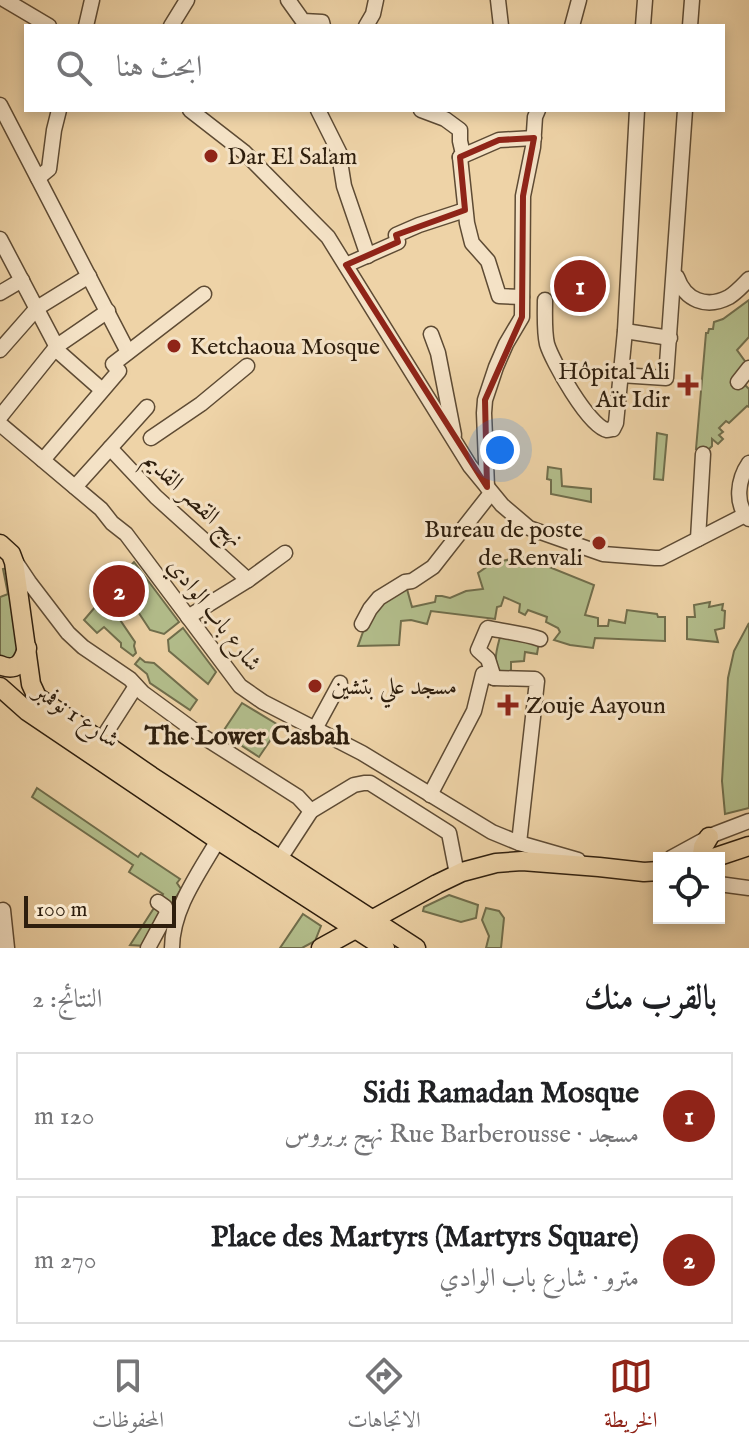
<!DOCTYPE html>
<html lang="ar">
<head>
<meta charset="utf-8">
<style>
	body { margin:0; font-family:"IM FELL English",Amiri,serif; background:#f2f2f2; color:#202124; direction:rtl }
	.controls { position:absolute; right:24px; bottom:24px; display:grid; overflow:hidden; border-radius:0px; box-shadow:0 4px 12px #0003 }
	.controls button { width:72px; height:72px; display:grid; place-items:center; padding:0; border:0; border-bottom:2px solid #e0e0e0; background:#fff; color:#202124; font:40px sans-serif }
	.scale { position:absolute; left:24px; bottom:20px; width:152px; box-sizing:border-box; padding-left:8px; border:4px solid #2e1e0d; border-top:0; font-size:22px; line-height:28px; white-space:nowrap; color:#2e1e0d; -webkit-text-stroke:6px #f4e2c6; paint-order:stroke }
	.you { position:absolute; left:500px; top:450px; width:28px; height:28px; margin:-20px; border:6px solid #fff; border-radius:50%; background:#1a73e8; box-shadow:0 0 0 12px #1a73e833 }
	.badge { display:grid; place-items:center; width:52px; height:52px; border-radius:50%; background:#8f2418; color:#fff; font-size:26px; font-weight:700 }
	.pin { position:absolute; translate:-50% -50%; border:4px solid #fff; box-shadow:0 2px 8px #0006 }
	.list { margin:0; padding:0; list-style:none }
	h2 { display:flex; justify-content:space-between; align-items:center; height:104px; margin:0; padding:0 32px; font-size:34px }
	h2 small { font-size:26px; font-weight:400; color:#757577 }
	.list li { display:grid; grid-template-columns:52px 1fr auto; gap:24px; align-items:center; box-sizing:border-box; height:128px; margin:0 16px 16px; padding:0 16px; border:2px solid #e0e0e0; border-radius:0px }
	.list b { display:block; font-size:30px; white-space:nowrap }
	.list p { margin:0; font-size:26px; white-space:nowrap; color:#757577 }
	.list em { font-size:26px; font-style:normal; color:#757577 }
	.icon { flex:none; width:44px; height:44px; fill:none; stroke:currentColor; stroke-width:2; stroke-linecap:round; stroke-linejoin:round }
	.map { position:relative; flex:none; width:749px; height:948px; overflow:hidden; direction:ltr }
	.search { position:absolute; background:#fff; box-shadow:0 4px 12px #0003; left:24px; right:24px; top:24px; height:88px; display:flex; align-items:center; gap:20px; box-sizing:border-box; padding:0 28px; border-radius:0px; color:#757577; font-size:30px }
	.sheet { height:392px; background:#fff }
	nav { display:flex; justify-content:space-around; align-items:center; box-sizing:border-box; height:112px; border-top:2px solid #e0e0e0; background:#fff; font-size:22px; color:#757577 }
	nav a { display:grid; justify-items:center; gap:4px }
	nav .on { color:#8f2418 }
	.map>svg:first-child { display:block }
	.green { fill:#b3be8c; stroke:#706e4c; stroke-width:2 }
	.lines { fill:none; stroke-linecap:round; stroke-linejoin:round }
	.minor-casing { stroke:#5e4b34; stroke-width:17 }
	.major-casing { stroke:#2e1e0d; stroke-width:21 }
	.minor { stroke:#f4e2c6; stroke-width:14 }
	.major { stroke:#eed3a7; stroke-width:18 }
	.marked { fill:none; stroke:#8f2418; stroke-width:6; stroke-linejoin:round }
	.poi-dot { fill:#8f2418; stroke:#f4e2c6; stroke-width:3 }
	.labels { text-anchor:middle; stroke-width:6; stroke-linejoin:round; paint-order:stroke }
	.poi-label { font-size:24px; fill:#2e1e0d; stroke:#f4e2c6; text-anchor:start }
	.street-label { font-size:24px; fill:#2e1e0d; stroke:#f4e2c6 }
	.neighbourhood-label { font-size:26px; font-weight:bold; fill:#2e1e0d; stroke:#f4e2c6 }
</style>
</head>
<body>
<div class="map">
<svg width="749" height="948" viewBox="0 0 749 948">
	<rect width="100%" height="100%" fill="#eed3a7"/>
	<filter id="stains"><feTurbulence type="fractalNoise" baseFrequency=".0025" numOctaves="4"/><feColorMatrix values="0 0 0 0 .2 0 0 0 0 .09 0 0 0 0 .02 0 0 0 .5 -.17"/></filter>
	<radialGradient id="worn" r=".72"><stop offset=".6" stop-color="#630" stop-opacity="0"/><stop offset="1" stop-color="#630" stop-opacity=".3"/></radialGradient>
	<g class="green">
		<polygon points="749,300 749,337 737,350 747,364 737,378 731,381 739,379 749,389 749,407 747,406 729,423 726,421 719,428 723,432 719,435 723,439 718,444 712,439 712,446 708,450 696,449 706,333 708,333 709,329 713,329 714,322 723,319"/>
		<polygon points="657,433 667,435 663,480 654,479"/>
		<polygon points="548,467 561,469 562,486 591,489 591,502 551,494 551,480 547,479"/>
		<polygon points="522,556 594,585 585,615 598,618 598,626 608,626 609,620 625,623 627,610 657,614 658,617 665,617 665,641 595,638 593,648 570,645 554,640 560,632 558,628 546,622 547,617 528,610 525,615 519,612 520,604 504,597 501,606 497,607 495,619 431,611 427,624 411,620 401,621 399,645 358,646 364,629 362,624 405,582 412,607 435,602 436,596 442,596 450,598 466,591 483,589 478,573 491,564"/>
		<polygon points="134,562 179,622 164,634 150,630 131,601 120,577"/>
		<polygon points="8,568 20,655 0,663 0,597 8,594 3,569"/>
		<polygon points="107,593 112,608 135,642 134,646 136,653 133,656 121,647 121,643 104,627 97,633 84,620"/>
		<polygon points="710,602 709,607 723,604 722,610 725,611 724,628 715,630 718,642 687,639 687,617 695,617 694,605"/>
		<polygon points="749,623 749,808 725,814 722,781 728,678 734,651"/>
		<polygon points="183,628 216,672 208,684 169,651 168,640"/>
		<path d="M500,637L539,642L537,654L525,652L524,661L511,662V675H503C492,664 496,652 500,637Z"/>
		<polygon points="140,658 145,662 154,663 197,700 190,710 150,683 147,674 135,664"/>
		<polygon points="242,703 280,726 259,757 222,733"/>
		<polygon points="37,788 138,857 141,853 180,879 177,883 181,889 146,946 130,945 163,894 129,872 133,865 32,797"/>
		<polygon points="449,895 478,905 476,918 461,922 423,911 424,907"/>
		<polygon points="486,908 499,911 504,918 501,948 486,948 489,936 482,920"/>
		<polygon points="303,914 321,926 315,941 302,948 280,948"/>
	</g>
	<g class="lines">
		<g class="minor-casing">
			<g id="minor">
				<polyline points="5,0 49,26"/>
				<polyline points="288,0 303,21 322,22 323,26"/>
				<polyline points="498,0 501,26"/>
				<polyline points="86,26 92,0"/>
				<polyline points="171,26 187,0"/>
				<polyline points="366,26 373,14 376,0"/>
				<polyline points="572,26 579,0"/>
				<polyline points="643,26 645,0"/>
				<polyline points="690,26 692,0"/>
				<polyline points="0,105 128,352"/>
				<polyline points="190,110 244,152 328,237 470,466 502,505 529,528 603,554 655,558 661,558 745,515"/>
				<polyline points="318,110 341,156 340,161 344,186 368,256"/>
				<polyline points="421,110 445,119 460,130 460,141 463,154 460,157 467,223 472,243 488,261 499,296 522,297"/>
				<polyline points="460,157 499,140 534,138"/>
				<polyline points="38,178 49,169 54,130 59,110"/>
				<polyline points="0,239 60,353 102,390"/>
				<polyline points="346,265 398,242 396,235 419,225 465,210"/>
				<path d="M677,277C685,300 706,309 729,297C737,292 743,285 749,279"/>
				<polyline points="0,293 22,280"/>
				<path d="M545,300C545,314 544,331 547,344C552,361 589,427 607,430C609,430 611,429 613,429L616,423L625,331L637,110"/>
				<polyline points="625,331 670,338"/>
				<polyline points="431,334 438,353 454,435"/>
				<polyline points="0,350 37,308 89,276"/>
				<polyline points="620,375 666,378 685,110"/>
				<polyline points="738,382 749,368"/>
				<polyline points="0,417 57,346 108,311"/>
				<polyline points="0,424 101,509 112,523 126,534 240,686 263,702 362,753 492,832 519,843 578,860"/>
				<polyline points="151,438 201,404 247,366"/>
				<polyline points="110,448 156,497 248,580"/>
				<polyline points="43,460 119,371 113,364 204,294"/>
				<path d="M749,463C738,479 734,504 749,519"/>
				<polyline points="75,487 147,407"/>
				<polyline points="487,487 484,413 485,400 496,367 506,344 522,317 523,196 533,147 535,117 538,110"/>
				<polyline points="698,539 703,454"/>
				<polyline points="15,561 29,582 68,633 83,647 130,679 143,693 199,734 298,797 311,811"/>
				<polyline points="188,617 248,580 285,553"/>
				<polyline points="362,624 370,609 379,598 405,582 412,581 433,567 491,493"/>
				<polyline points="494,678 535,679 537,681 519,843"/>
				<polyline points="315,729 340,683"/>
				<polyline points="100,742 136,686"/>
				<path d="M430,795L474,711L483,674L494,678L488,659L478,650L487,629L488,628C506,632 523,633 540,639"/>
				<polyline points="671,858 715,834 749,821"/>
				<polyline points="279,860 311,811 354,785 364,783 370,783 449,833 457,874"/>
				<polyline points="719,884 749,888"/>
				<polyline points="0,911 3,910 7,948"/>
				<polyline points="148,948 167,913 165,907 158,902"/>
				<path d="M172,948C172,909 199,873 218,840"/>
			</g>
		</g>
		<g class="major-casing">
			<g id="major">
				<polyline points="0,544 11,554 14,562 31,684 37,697 151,776 416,948"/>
				<path d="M0,665C16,672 23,663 27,648"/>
				<polyline points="0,687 27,711 218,840 385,948"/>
				<polyline points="705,858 702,854 703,847 709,837"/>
				<polyline points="713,858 749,846"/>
				<polyline points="321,948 437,884 462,872 496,863 522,861 599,867 644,872 659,871"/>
			</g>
		</g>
		<use href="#minor" class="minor"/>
		<use href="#major" class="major"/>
	</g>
	<path class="marked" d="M534,138L523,196L522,317L485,400L487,487L346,265L398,242L396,235L465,210L460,157L499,140Z"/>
	<g class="poi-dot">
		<circle cx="211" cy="156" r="8"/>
		<circle cx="174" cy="346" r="8"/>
		<path d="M684 373h8v8h8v8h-8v8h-8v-8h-8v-8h8z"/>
		<circle cx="599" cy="543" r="8"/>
		<circle cx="315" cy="686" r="8"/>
		<path d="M504 693h8v8h8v8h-8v8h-8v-8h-8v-8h8z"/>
	</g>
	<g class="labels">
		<g class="poi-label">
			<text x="227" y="164">Dar El Salam</text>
			<text x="190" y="354">Ketchaoua Mosque</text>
			<text x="670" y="379" text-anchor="end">Hôpital Ali<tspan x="670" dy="28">Aït Idir</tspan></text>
			<text x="583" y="537" text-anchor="end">Bureau de poste<tspan x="583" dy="28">de Renvali</tspan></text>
			<text x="331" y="694">مسجد علي بتشين</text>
			<text x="526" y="713">Zouje Aayoun</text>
		</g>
		<g class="street-label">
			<text transform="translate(194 499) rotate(43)" y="8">نهج القصر القديم</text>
			<text transform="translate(215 614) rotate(52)" y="8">شارع باب الوادي</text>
			<text transform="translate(77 715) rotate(34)" y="8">شارع 1 نوفمبر</text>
		</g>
		<g class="neighbourhood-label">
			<text x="247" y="744">The Lower Casbah</text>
		</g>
	</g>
	<rect width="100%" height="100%" filter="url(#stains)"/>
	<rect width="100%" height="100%" fill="url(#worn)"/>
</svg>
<div class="controls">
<button><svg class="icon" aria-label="locate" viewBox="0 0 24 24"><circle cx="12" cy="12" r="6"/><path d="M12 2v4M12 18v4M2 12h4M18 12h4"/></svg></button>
</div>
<div class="scale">100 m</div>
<div class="you"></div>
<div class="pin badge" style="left:580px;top:286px">1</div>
<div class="pin badge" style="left:119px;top:591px">2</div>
<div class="search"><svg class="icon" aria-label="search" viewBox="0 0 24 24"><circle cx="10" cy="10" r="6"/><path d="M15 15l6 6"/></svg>ابحث هنا</div>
</div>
<section class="sheet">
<h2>بالقرب منك<small>النتائج: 2</small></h2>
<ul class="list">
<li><span class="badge">1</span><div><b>Sidi Ramadan Mosque</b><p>مسجد · Rue Barberousse نهج بربروس</p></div><em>120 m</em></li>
<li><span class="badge">2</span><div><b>Place des Martyrs (Martyrs Square)</b><p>مترو · شارع باب الوادي</p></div><em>270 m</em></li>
</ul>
</section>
<nav>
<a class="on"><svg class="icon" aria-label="map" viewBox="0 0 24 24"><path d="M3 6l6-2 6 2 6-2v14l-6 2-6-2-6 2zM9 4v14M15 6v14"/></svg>الخريطة</a>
<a><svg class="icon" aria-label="directions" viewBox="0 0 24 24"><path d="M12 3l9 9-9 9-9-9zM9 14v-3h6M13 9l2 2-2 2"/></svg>الاتجاهات</a>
<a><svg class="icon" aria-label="saved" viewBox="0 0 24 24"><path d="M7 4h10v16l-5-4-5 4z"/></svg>المحفوظات</a>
</nav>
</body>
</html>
